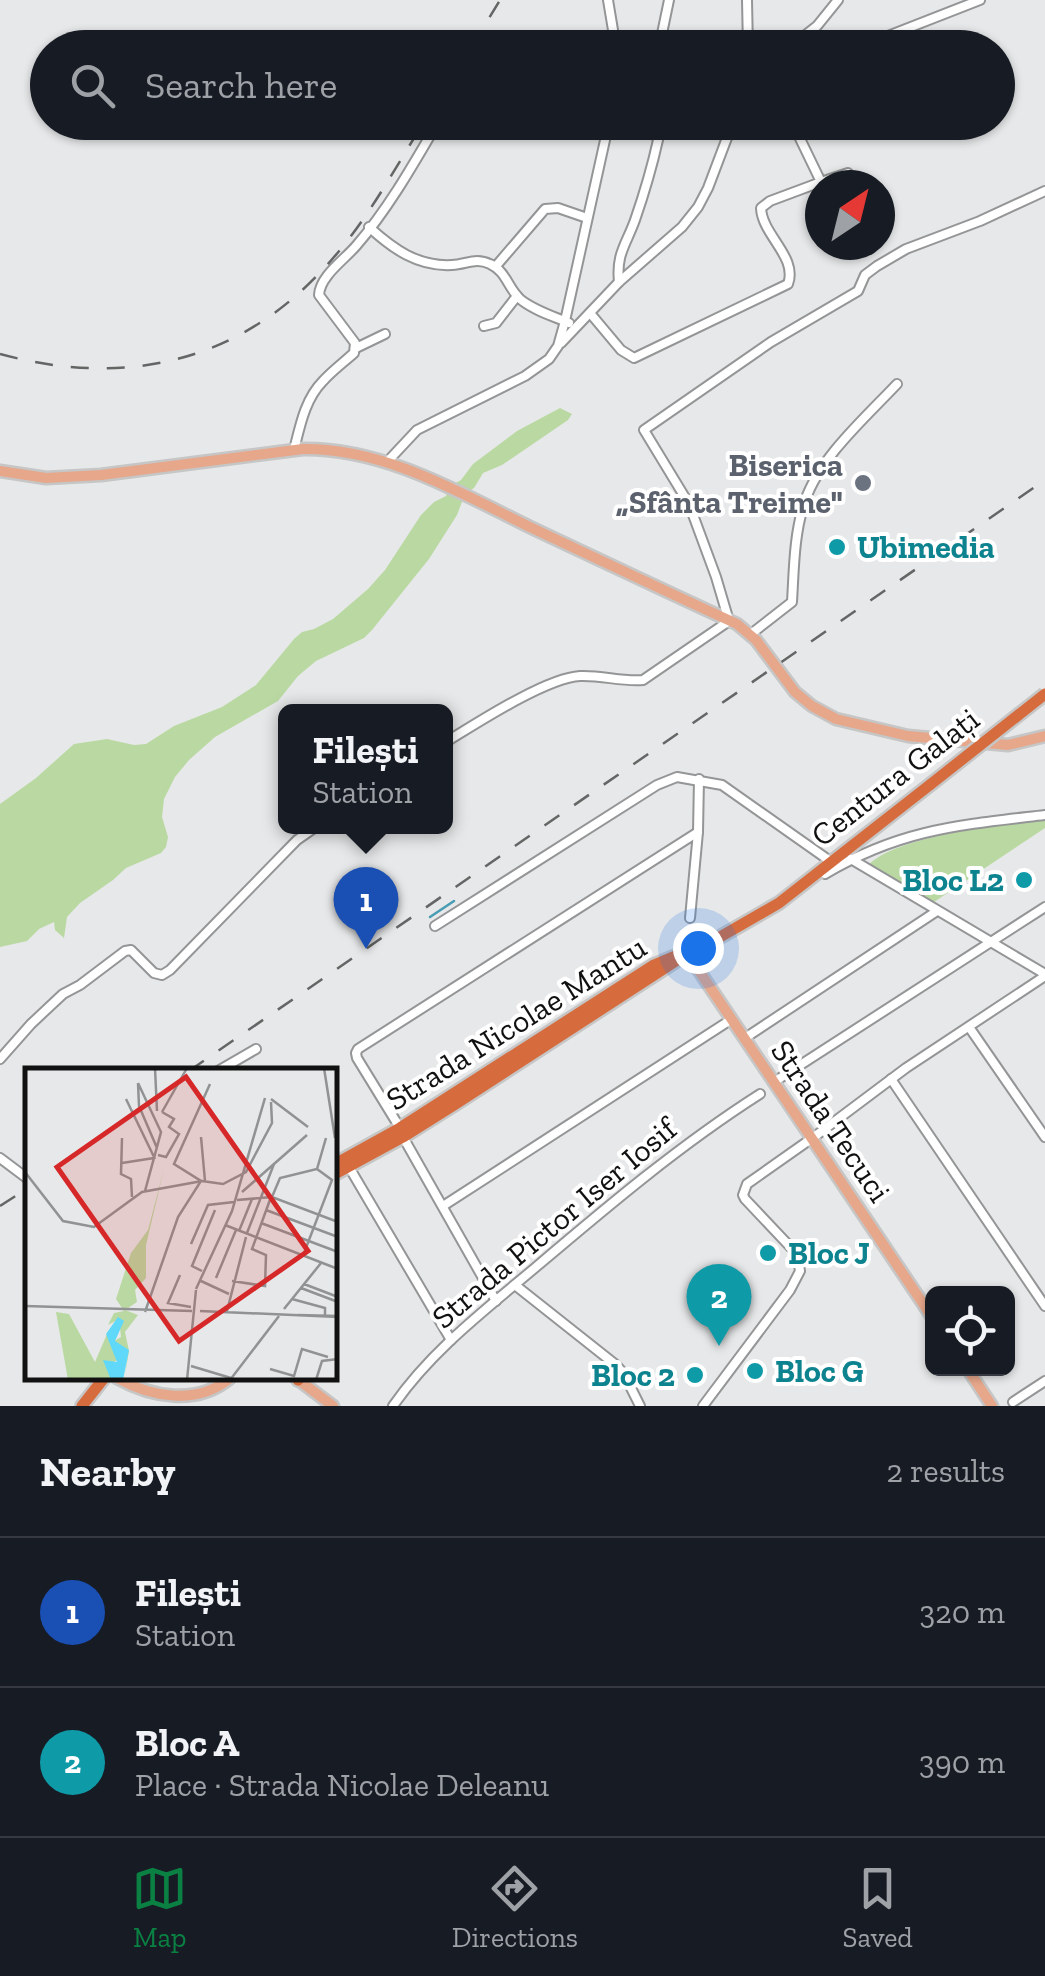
<!DOCTYPE html>
<html lang="en">
<head>
<meta charset="utf-8">
<style>
	body { margin:0; font-family:"Zilla Slab",serif; background:#242831; color:#f1f3f6 }
	.controls { position:absolute; right:30px; bottom:30px; display:grid; overflow:hidden; border-radius:15px; box-shadow:0 2px 8px #0004 }
	.controls button { width:90px; height:90px; display:grid; place-items:center; padding:0; border:0; border-bottom:2px solid #363941; background:#171b24; color:#f1f3f6; font:50px sans-serif }
	.compass { position:absolute; left:805px; top:170px; width:90px; height:90px; border-radius:50%; background:#171b24; box-shadow:0 2px 8px #0004; rotate:35deg }
	.you { position:absolute; left:698px; top:948px; width:35px; height:35px; margin:-25px; border:8px solid #fff; border-radius:50%; background:#1a73e8; box-shadow:0 0 0 15px #1a73e833 }
	.badge { display:grid; place-items:center; width:65px; height:65px; border-radius:50%; background:#0b8043; color:#fff; font-size:32px; font-weight:700 }
	.pin { position:absolute; translate:-50% -82px; filter:drop-shadow(0 2px 5px #0008) }
	.pin::after { content:''; position:absolute; top:52px; width:35px; height:30px; background:inherit; clip-path:polygon(0 0,100% 0,50% 100%) }
	.popup { position:absolute; left:278px; top:704px; width:175px; height:130px; box-sizing:border-box; display:grid; place-content:center; border-radius:15px; background:#171b24; filter:drop-shadow(0 2px 8px #0005); font-size:32px; white-space:nowrap; color:#9ea1a6 }
	.popup b { font-size:38px; color:#f1f3f6 }
	.popup::after { content:''; position:absolute; left:50%; top:100%; margin-left:-20px; border:20px solid transparent; border-top-color:#171b24 }
	.list { margin:0; padding:0; list-style:none }
	h2 { display:flex; justify-content:space-between; align-items:center; height:130px; margin:0; padding:0 40px; font-size:42px }
	h2 small { font-size:32px; font-weight:400; color:#9ea1a6 }
	.list li { display:grid; grid-template-columns:65px 1fr auto; gap:30px; align-items:center; box-sizing:border-box; height:150px; padding:0 40px; border-top:2px solid #363941 }
	.list b { display:block; font-size:38px; white-space:nowrap }
	.list p { margin:0; font-size:32px; white-space:nowrap; color:#9ea1a6 }
	.list em { font-size:32px; font-style:normal; color:#9ea1a6 }
	.icon { flex:none; width:55px; height:55px; fill:none; stroke:currentColor; stroke-width:2; stroke-linecap:round; stroke-linejoin:round }
	.map { position:relative; flex:none; width:1045px; height:1406px; overflow:hidden }
	.search { position:absolute; background:#171b24; box-shadow:0 2px 8px #0004; left:30px; right:30px; top:30px; height:110px; display:flex; align-items:center; gap:25px; box-sizing:border-box; padding:0 35px; border-radius:55px; color:#9ea1a6; font-size:38px }
	.sheet { height:430px; background:#171b24 }
	nav { display:flex; justify-content:space-around; align-items:center; box-sizing:border-box; height:140px; border-top:2px solid #363941; background:#171b24; font-size:28px; color:#9ea1a6 }
	nav a { display:grid; justify-items:center; gap:5px }
	nav .on { color:#0b8043 }
	.map>svg:first-child { display:block }
	.green { fill:#bad9a2 }
	.lines { fill:none; stroke-linecap:round; stroke-linejoin:round }
	.stream { stroke:#489cb3; stroke-width:2.5 }
	.minor-casing { stroke:#949596; stroke-width:12 }
	.major-casing { stroke:#c6c6c6; stroke-width:15 }
	.highway-casing { stroke:#c6c6c6; stroke-width:16 }
	.minor { stroke:#fff; stroke-width:8 }
	.major { stroke:#e6a78b; stroke-width:10 }
	.highway { stroke:#d66c3e; stroke-width:11 }
	.rail { stroke:#646565; stroke-width:2.5; stroke-dasharray:18 18; stroke-linecap:butt }
	.highway-bridge-casing { stroke:#c6c6c6; stroke-width:16; stroke-linecap:butt }
	.highway-bridge { stroke:#d66c3e; stroke-width:11 }
	.worship-dot { fill:#6b7280; stroke:#fff; stroke-width:4 }
	.culture-dot { fill:#0f9aa8; stroke:#fff; stroke-width:4 }
	.labels { text-anchor:middle; stroke-width:8; stroke-linejoin:round; paint-order:stroke }
	.worship-label { font-size:32px; font-weight:bold; fill:#5b616d; stroke:#fff; text-anchor:end }
	.culture-label { font-size:32px; font-weight:bold; fill:#0d838f; stroke:#fff; text-anchor:start }
	.street-label { font-size:32px; fill:#111; stroke:#fff }
	.inset-road { fill:none; stroke:#919293; stroke-width:2.5 }
	.view { fill:#d62828; fill-opacity:0.15; stroke:#d62828; stroke-width:5 }
	.inset-edge { fill:none; stroke:#111; stroke-width:5 }
</style>
</head>
<body>
<div class="map">
<svg width="1045" height="1406" viewBox="0 0 1045 1406">
	<rect width="100%" height="100%" fill="#e7e8e9"/>
	<g class="green">
		<polygon points="560,408 572,414 568,420 502,465 483,473 474,488 465,494 457,515 429,559 372,630 364,638 316,661 298,676 278,701 215,737 189,760 175,777 164,799 162,817 168,837 166,847 161,853 126,868 113,880 80,903 67,917 64,938 55,930 54,922 39,929 27,941 0,947 0,804 36,778 74,744 107,739 134,745 146,744 174,726 222,707 256,685 294,639 302,632 314,629 333,619 368,589 385,570 421,515 434,502 446,496 450,486 461,480 473,464 517,431"/>
		<path d="M1045,819V828L931,904L869,864C901,835 1001,825 1045,819Z"/>
	</g>
	<g class="lines">
		<polyline class="stream" points="430,917 454,901"/>
		<g class="minor-casing">
			<g id="minor">
				<polyline points="608,0 616,48"/>
				<polyline points="747,0 748,48"/>
				<polyline points="659,48 669,0"/>
				<polyline points="789,48 817,26 838,0"/>
				<polyline points="857,48 980,0"/>
				<polyline points="821,182 848,173"/>
				<path d="M369,227C393,249 418,267 452,265C467,264 476,257 490,264C506,271 508,288 520,299C533,310 553,316 569,323"/>
				<polyline points="496,266 545,209 558,208 587,218"/>
				<path d="M619,282C616,254 626,245 635,220C644,194 652,167 658,140L648,122"/>
				<path d="M590,313L621,350L634,358L788,284C798,257 762,235 761,208L770,201L821,182L792,122"/>
				<polyline points="484,326 496,323 517,296"/>
				<polyline points="561,343 619,282 682,227 698,207 708,188 733,122"/>
				<polyline points="356,348 385,334"/>
				<path d="M294,450C300,426 305,399 323,381C332,371 344,362 354,353L355,343L319,295C320,276 344,260 356,246C388,209 413,165 438,122"/>
				<polyline points="387,462 417,430 525,376 549,359 558,346 565,321 609,122"/>
				<path d="M751,634L792,602C794,568 794,533 805,501C820,457 866,417 897,384"/>
				<path d="M446,742C477,723 546,678 580,676C602,675 622,682 643,680L729,621L716,577L689,504L644,430L771,342L858,291L865,275L877,266L906,249L980,221L1045,191"/>
				<polyline points="851,859 1045,974"/>
				<path d="M825,874C901,829 960,825 1045,815"/>
				<polyline points="690,918 698,832 699,779"/>
				<polyline points="435,926 657,785 677,777 722,785 830,861"/>
				<polyline points="969,1027 1045,1137"/>
				<polyline points="745,1038 937,911"/>
				<polyline points="0,1059 31,1024 63,994 80,985 125,951 131,950 154,973 162,975 170,970 297,840 317,826"/>
				<polyline points="218,1071 256,1049"/>
				<polyline points="891,1079 1045,1306"/>
				<polyline points="774,1082 1045,907"/>
				<polyline points="400,1128 357,1058 356,1053 358,1049 698,832"/>
				<polyline points="403,1137 496,1301"/>
				<polyline points="0,1158 28,1179"/>
				<polyline points="349,1167 451,1340"/>
				<polyline points="443,1206 732,1019"/>
				<polyline points="515,1285 616,1365 624,1374 640,1406"/>
				<polyline points="1013,1402 1045,1381"/>
				<path d="M393,1406C431,1351 485,1310 536,1267C608,1206 680,1145 760,1094"/>
				<polyline points="703,1406 790,1290 800,1271 797,1254 745,1199 743,1195 747,1184 818,1134 906,1068 1045,976"/>
			</g>
		</g>
		<g class="major-casing">
			<g id="major">
				<path d="M0,471L46,478L101,475L303,449C386,448 462,494 534,529C602,561 669,593 737,624L756,640L795,692L812,706L836,719L908,736L1008,745L1045,736"/>
				<polyline points="687,953 932,1317"/>
				<polyline points="967,1368 992,1406"/>
				<path d="M117,1378C151,1397 197,1406 230,1378"/>
				<polyline points="296,1378 333,1406"/>
			</g>
		</g>
		<g class="highway-casing">
			<g id="highway">
				<polyline points="335,1164 400,1128 654,965 720,937 779,903 931,784"/>
				<polyline points="335,1174 403,1137 457,1103 679,959"/>
				<polyline points="297,1378 298,1380"/>
				<polyline points="82,1406 104,1378"/>
			</g>
		</g>
		<use href="#minor" class="minor"/>
		<use href="#major" class="major"/>
		<use href="#highway" class="highway"/>
		<g class="rail">
			<polyline points="471,48 500,0"/>
			<path d="M0,354C129,389 246,361 334,257C369,217 395,168 424,122"/>
			<polyline points="189,1071 1045,480"/>
			<polyline points="0,1206 28,1188"/>
		</g>
		<g class="highway-bridge-casing">
			<polyline id="highway-bridge" points="931,784 1045,694"/>
		</g>
		<use href="#highway-bridge" class="highway-bridge"/>
	</g>
	<circle class="worship-dot" cx="863" cy="483" r="10"/>
	<g class="culture-dot">
		<circle cx="837" cy="547" r="10"/>
		<circle cx="1024" cy="880" r="10"/>
		<circle cx="768" cy="1253" r="10"/>
		<circle cx="755" cy="1371" r="10"/>
		<circle cx="695" cy="1375" r="10"/>
	</g>
	<g class="labels">
		<g class="worship-label">
			<text x="843" y="476">Biserica<tspan x="843" dy="37">„Sfânta Treime"</tspan></text>
		</g>
		<g class="culture-label">
			<text x="857" y="558">Ubimedia</text>
			<text x="1004" y="891" text-anchor="end">Bloc L2</text>
			<text x="788" y="1264">Bloc J</text>
			<text x="775" y="1382">Bloc G</text>
			<text x="675" y="1386" text-anchor="end">Bloc 2</text>
		</g>
		<g class="street-label">
			<text transform="translate(895 777) rotate(-38)" y="11">Centura Galați</text>
			<text transform="translate(516 1023) rotate(-32)" y="11">Strada Nicolae Mantu</text>
			<text transform="translate(831 1121) rotate(56)" y="11">Strada Tecuci</text>
			<text transform="translate(554 1223) rotate(-40)" y="11">Strada Pictor Iser Iosif</text>
		</g>
	</g>
	<g transform="translate(25 1068)">
		<rect width="312" height="312" fill="#e7e8e9"/>
		<path d="M139,101L121,177V210L110,222L112,234L100,242L113,247L100,264L104,283L100,307L103,283L89,273L96,269L94,251L83,257L89,245L99,243L91,231L106,185L123,162ZM31,244L44,246L70,294L82,266L92,292L84,298L90,312H43Z" fill="#bad9a2"/>
		<path d="M93,249L99,253L90,273L104,282L98,312H86L78,292L92,294L81,266Z" fill="#5fd8f9"/>
		<path class="inset-road" d="M130,0L132,43M299,0L310,70M113,15L136,64L120,123M113,15L114,38L132,80M101,31L130,91M246,31L283,59M137,44L162,0M176,69L180,113M97,70L96,106L106,111L107,129M133,87L141,89L154,66L144,59L149,51L137,44M97,95L129,90M0,104L38,153L69,159L117,124L177,113L198,116L221,104L247,55L246,34M217,124L282,67M247,129L255,110L292,101L301,70M212,132L247,129L313,154M241,142L313,169M236,155L313,184M200,157L313,201M214,163L227,131M222,165L249,96M166,176L183,137L209,134M279,185L307,112L292,101M177,203L167,198L190,142M155,207L143,235L166,239M191,210L211,162M176,213L204,226M207,213L240,218L241,187L227,181L246,129M279,216L313,229M276,220L313,234M171,221L207,143L240,30M267,231L300,240V247M0,238L167,243M259,241L296,195M175,243L313,249M202,243L221,169M120,244L153,149L176,113L149,96L185,16M273,247L313,248M166,298L206,310M245,301L269,308L277,281L303,289M162,312L171,222M205,312L254,248M291,312L297,293L313,291"/>
		<path class="view" d="M161,9L283,183L154,273L32,99Z"/>
		<rect width="312" height="312" class="inset-edge"/>
	</g>
</svg>
<div class="controls">
<button><svg class="icon" aria-label="locate" viewBox="0 0 24 24"><circle cx="12" cy="12" r="6"/><path d="M12 2v4M12 18v4M2 12h4M18 12h4"/></svg></button>
</div>
<svg class="compass" viewBox="-18 -18 36 36"><path d="M0-13l5 13h-10z" fill="#e53935"/><path d="M0 13l5-13h-10z" fill="#9ea1a6"/></svg>
<div class="you"></div>
<div class="pin badge" style="left:366px;top:949px;background:#1a4fb4">1</div>
<div class="popup"><b>Filești</b>Station</div>
<div class="pin badge" style="left:719px;top:1346px;background:#0f9aa8">2</div>
<div class="search"><svg class="icon" aria-label="search" viewBox="0 0 24 24"><circle cx="10" cy="10" r="6"/><path d="M15 15l6 6"/></svg>Search here</div>
</div>
<section class="sheet">
<h2>Nearby<small>2 results</small></h2>
<ul class="list">
<li><span class="badge" style="background:#1a4fb4">1</span><div><b>Filești</b><p>Station</p></div><em>320 m</em></li>
<li><span class="badge" style="background:#0f9aa8">2</span><div><b>Bloc A</b><p>Place · Strada Nicolae Deleanu</p></div><em>390 m</em></li>
</ul>
</section>
<nav>
<a class="on"><svg class="icon" aria-label="map" viewBox="0 0 24 24"><path d="M3 6l6-2 6 2 6-2v14l-6 2-6-2-6 2zM9 4v14M15 6v14"/></svg>Map</a>
<a><svg class="icon" aria-label="directions" viewBox="0 0 24 24"><path d="M12 3l9 9-9 9-9-9zM9 14v-3h6M13 9l2 2-2 2"/></svg>Directions</a>
<a><svg class="icon" aria-label="saved" viewBox="0 0 24 24"><path d="M7 4h10v16l-5-4-5 4z"/></svg>Saved</a>
</nav>
</body>
</html>
